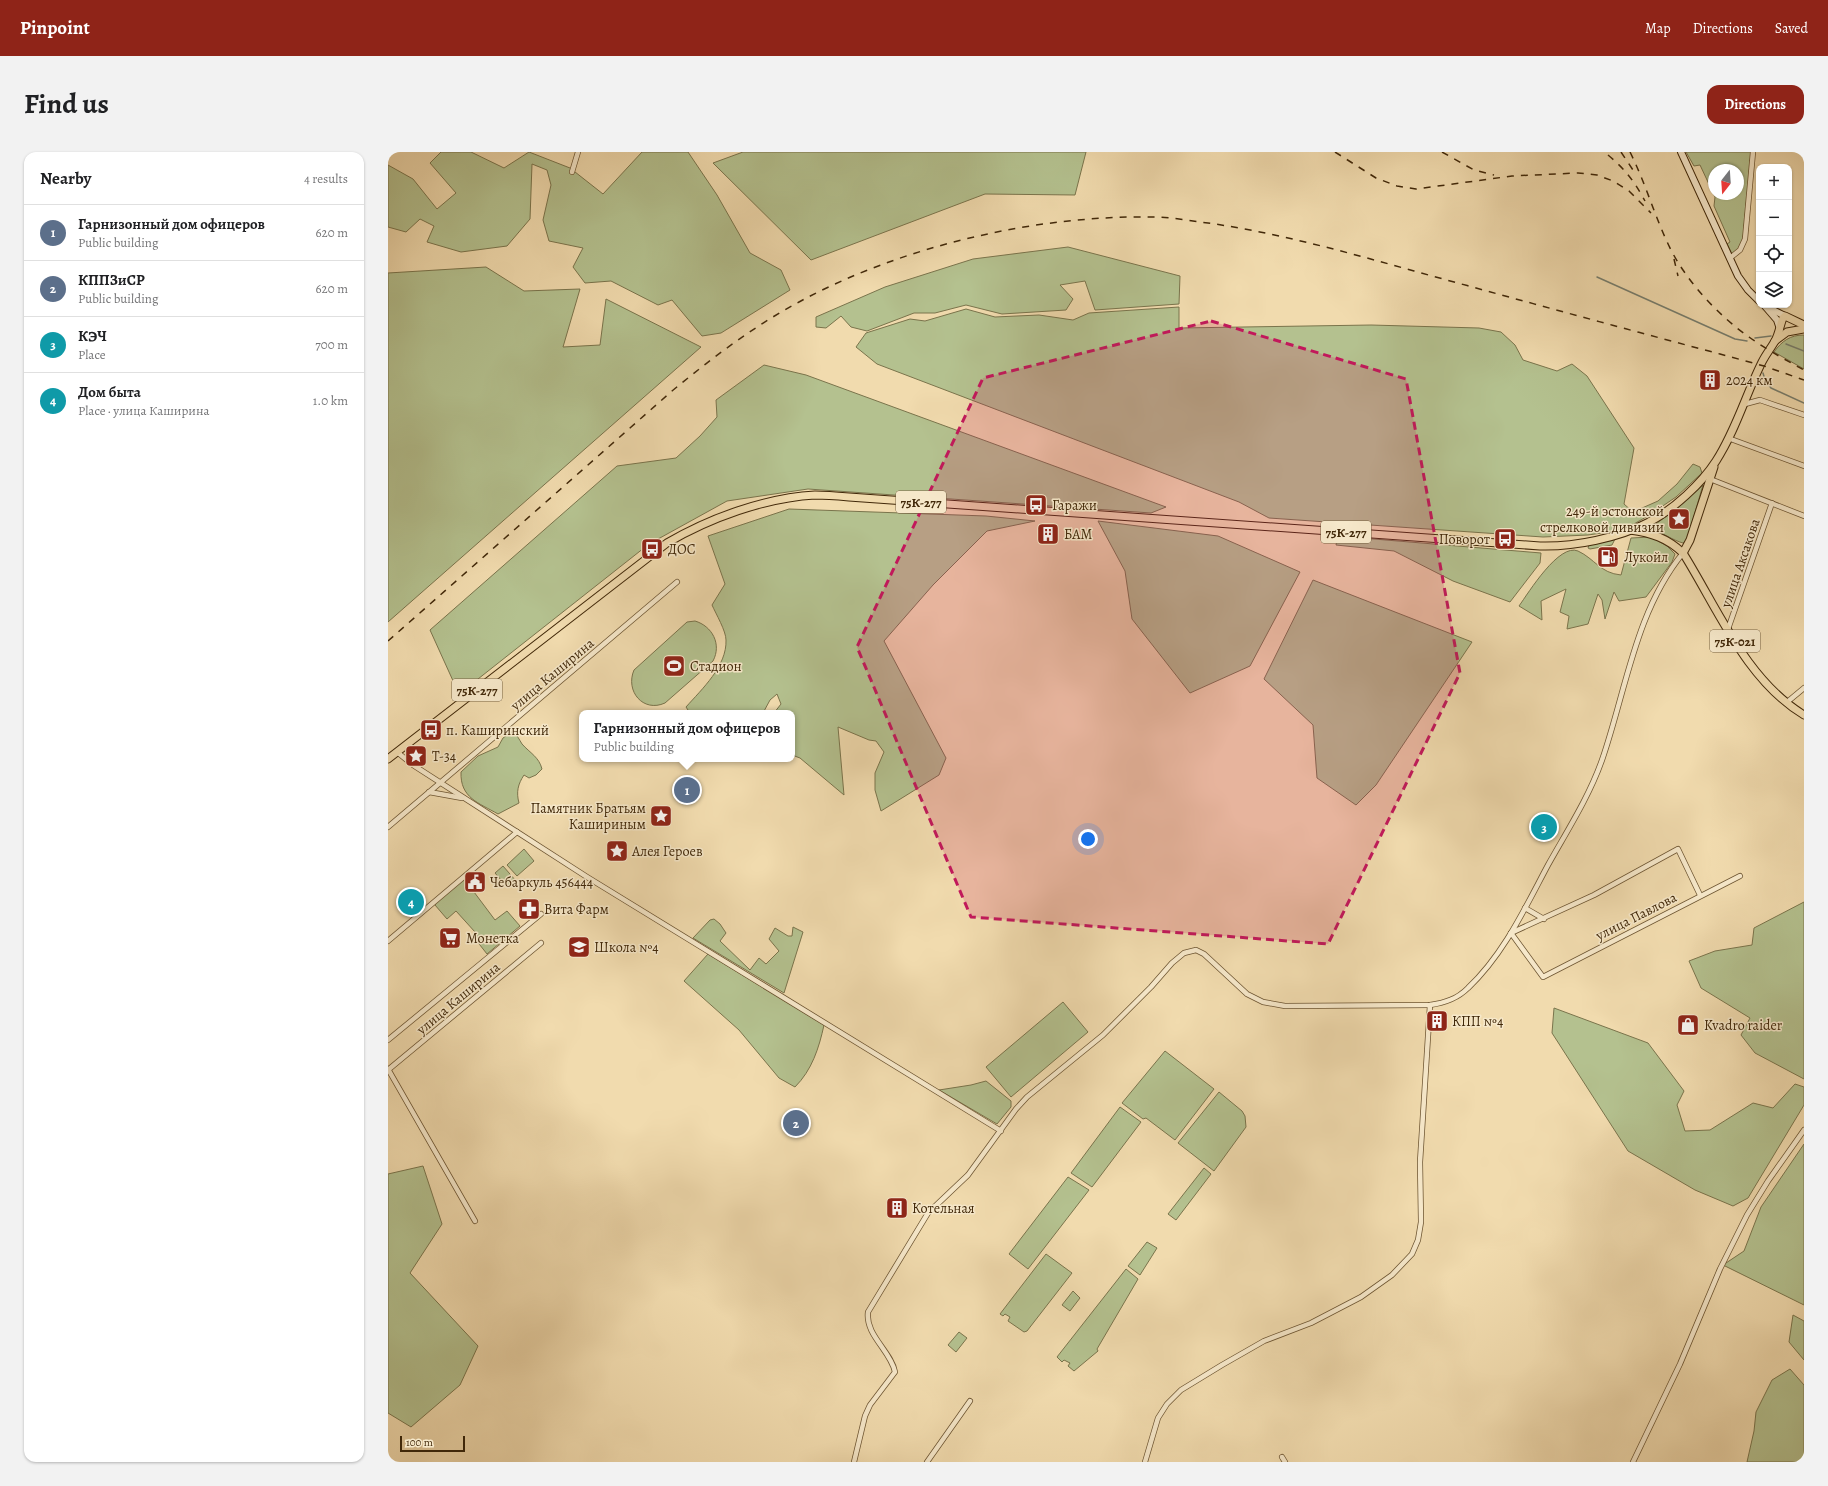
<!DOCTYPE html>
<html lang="en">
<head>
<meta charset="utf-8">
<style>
	body { margin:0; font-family:Alegreya,serif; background:#f2f2f2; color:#202124 }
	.controls { position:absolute; right:12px; top:12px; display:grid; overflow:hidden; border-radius:8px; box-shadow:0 1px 3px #0004 }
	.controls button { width:36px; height:36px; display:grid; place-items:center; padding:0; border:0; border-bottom:1px solid #e0e0e0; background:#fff; color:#202124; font:20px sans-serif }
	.compass { position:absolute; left:1320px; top:12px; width:36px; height:36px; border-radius:50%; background:#fff; box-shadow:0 1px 3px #0004; rotate:197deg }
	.scale { position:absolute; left:12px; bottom:10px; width:65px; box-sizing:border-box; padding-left:4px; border:2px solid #412809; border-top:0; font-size:11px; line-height:14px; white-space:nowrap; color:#412809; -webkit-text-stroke:3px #f6e8ca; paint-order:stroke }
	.you { position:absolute; left:700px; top:687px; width:14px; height:14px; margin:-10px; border:3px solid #fff; border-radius:50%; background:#1a73e8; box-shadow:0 0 0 6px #1a73e833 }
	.badge { display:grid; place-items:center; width:26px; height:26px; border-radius:50%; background:#8f2418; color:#fff; font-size:13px; font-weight:700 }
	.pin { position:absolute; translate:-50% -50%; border:2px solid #fff; box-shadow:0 1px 4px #0006 }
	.popup { position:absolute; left:191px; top:558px; width:216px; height:52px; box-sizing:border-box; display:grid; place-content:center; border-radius:8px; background:#fff; filter:drop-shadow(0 1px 3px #0005); font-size:13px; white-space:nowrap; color:#757577 }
	.popup b { font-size:15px; color:#202124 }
	.popup::after { content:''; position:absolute; left:50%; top:100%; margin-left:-8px; border:8px solid transparent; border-top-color:#fff }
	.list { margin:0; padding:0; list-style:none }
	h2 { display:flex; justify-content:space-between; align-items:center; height:52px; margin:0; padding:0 16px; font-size:17px }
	h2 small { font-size:13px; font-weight:400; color:#757577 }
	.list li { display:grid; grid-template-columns:26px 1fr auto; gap:12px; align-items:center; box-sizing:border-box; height:56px; padding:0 16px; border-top:1px solid #e0e0e0 }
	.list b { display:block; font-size:15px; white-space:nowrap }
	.list p { margin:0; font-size:13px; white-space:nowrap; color:#757577 }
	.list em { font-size:13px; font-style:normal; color:#757577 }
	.icon { flex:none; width:22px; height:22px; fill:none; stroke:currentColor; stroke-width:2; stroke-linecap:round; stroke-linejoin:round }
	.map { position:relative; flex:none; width:1416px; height:1310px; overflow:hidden; border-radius:12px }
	header { display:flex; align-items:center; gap:24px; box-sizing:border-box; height:56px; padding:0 20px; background:#8f2418; color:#fff }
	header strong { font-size:19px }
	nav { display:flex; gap:22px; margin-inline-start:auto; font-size:14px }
	.intro { display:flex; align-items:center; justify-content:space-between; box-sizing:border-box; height:96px; padding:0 24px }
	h1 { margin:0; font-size:28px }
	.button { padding:10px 18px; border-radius:12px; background:#8f2418; color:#fff; font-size:14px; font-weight:700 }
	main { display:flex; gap:24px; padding:0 24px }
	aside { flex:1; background:#fff; border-radius:12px; box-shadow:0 1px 3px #0004 }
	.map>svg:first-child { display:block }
	.green { fill:#b4c18f; stroke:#7a744c; fill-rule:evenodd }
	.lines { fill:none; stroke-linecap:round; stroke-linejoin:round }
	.stream { stroke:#787f6f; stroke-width:1.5 }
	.minor-casing { stroke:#6d5532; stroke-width:6 }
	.secondary-casing { stroke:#412809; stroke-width:8 }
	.primary-casing { stroke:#412809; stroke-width:9 }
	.minor { stroke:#f6e8ca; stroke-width:4.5 }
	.secondary { stroke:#f6e8ca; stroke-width:6 }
	.primary { stroke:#f1dbae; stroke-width:7 }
	.rail { stroke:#412809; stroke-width:1.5; stroke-dasharray:7 7; stroke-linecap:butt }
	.marked { fill:#c2185b; fill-opacity:0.2; stroke:#c2185b; stroke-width:3; stroke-dasharray:8 5; stroke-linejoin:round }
	.labels { text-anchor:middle; stroke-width:3; stroke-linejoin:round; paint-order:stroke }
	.shield { fill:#f6e8ca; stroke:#776243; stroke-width:1 }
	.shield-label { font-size:13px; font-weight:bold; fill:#412809 }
	.poi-label { font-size:14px; fill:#412809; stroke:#f6e8ca; text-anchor:start }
	.street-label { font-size:14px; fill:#412809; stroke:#f6e8ca }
</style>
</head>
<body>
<header>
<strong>Pinpoint</strong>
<nav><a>Map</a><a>Directions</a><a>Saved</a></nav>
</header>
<div class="intro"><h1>Find us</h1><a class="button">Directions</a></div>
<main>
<aside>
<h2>Nearby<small>4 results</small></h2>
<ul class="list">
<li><span class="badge" style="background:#5c6f8a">1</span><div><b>Гарнизонный дом офицеров</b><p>Public building</p></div><em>620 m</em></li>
<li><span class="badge" style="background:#5c6f8a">2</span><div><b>КППЗиСР</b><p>Public building</p></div><em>620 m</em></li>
<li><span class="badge" style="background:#0f9aa8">3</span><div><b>КЭЧ</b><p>Place</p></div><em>700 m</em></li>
<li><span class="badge" style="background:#0f9aa8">4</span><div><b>Дом быта</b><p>Place · улица Каширина</p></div><em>1.0 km</em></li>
</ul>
</aside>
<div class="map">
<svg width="1416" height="1310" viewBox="0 0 1416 1310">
	<rect width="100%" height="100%" fill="#f1dbae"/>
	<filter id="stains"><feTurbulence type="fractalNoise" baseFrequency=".005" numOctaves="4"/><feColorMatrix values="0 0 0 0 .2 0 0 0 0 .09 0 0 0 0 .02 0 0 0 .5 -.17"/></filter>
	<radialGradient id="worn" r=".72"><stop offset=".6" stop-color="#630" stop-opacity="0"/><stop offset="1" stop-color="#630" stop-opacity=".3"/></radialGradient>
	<g class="green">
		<polygon points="53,0 83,0 116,16 141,0 182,16 215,42 254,0 300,0 329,43 362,101 393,118 402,138 333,181 314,184 284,148 270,153 223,129 197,131 185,115 195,96 161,89 155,68 163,33 159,18 144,12 142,67 119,94 73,100 39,90 46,74 32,67 18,80 0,75 0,13 25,27 49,57 68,41 42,11"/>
		<polygon points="355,0 698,0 687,43 597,42 423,108 325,11"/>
		<path d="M1298,0H1363L1355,87L1351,96L1344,102L1339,92L1342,90L1326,54L1327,45L1312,13L1306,14ZM1326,18H1350V42H1326Z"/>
		<polygon points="680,95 792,124 791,152 707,158 697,129 672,133 685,147 678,158 614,162 578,153 547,161 526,161 479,179 463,175 453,164 438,176 428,175 428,165 497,135 585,107"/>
		<polygon points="98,115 136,139 192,137 175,195 212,193 218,147 313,195 0,470 0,121"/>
		<polygon points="791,155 791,176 983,173 1091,176 1113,180 1127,193 1135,208 1169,219 1184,212 1199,224 1246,296 1236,352 1245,360 1270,349 1289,332 1305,312 1312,315 1314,321 1288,345 1260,364 1235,378 1200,383 1155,385 881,366 851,350 489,212 468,195 478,181 522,167 537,169 578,157 607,165 651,163 685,168 701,161"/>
		<path d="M1416,183V217L1386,200C1394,189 1402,183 1416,183Z"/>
		<polygon points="376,213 418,223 778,355 763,361 420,337 339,349 261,392 71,542 42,478 229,314 288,306 312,284 329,265 328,248"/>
		<path d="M1315,333L1299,388L1295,391C1287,389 1271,380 1264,375L1289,356Z"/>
		<path d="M401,357L598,364L647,369L599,379L545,433L496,489L558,606L551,623L493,659L487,638V621L496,600L488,589L481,588L450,575L456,643L412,606L404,603V561H386L393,552L389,542L382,548L375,561H302L298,555C314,537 339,514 338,488C338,479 328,462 324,453L337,432L320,384Z"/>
		<polygon points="710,369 830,384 912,420 862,514 802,541 744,467 737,419"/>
		<polygon points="950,384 1153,401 1152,411 1122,450 1065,429 1006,399 948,393"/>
		<path d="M1263,385L1279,394L1287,402L1284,410L1258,445L1231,449L1226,440L1217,467L1214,448L1210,442L1200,472L1179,477L1181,464L1172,460L1178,437L1153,449L1154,468L1131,454C1141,440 1171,391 1190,399C1207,407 1212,421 1233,423L1243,386Z"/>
		<polygon points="1227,387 1224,393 1202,397 1200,396 1201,393"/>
		<polygon points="925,428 1084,490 988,633 968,653 929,626 925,573 876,527"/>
		<path d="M307,469C324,474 334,492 325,509L277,551C255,561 237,539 246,518L299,470Z"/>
		<path d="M125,579C129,583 131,587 134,592C142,601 151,605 154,617L148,623L141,626L136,623C130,632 128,640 131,651L110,662C91,651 72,646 73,620L90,604L110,595L115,586Z"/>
		<polygon points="136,697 146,709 129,724 119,713"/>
		<polygon points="115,714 128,729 120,736 107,721"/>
		<polygon points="74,728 77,728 107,768 119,759 132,774 99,802 88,788 87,780 68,759 59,767 47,753 48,750"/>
		<polygon points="1416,750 1416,927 1367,901 1353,883 1362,866 1313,836 1301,809 1327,799 1364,793 1366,776"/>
		<polygon points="326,767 332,772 338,781 332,789 362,818 371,806 378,812 391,799 381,787 387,776 400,784 404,784 405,775 415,780 396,841 305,786 322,768"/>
		<path d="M320,802L436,873C431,896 424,918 407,935L391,926L351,878L296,829Z"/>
		<polygon points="675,850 700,880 623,945 598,915"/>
		<polygon points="1166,856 1260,891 1296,939 1289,953 1297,979 1322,978 1365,951 1385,956 1407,932 1416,935 1416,953 1360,1046 1345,1054 1307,1038 1240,999 1164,881"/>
		<polygon points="777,899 826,937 787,988 758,966 755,967 734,951"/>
		<polygon points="598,929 623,949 623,955 609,972 551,938 583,933"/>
		<polygon points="831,940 854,959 857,964 858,975 826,1019 790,991"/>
		<polygon points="732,955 753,970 704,1035 683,1021"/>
		<polygon points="1416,992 1416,1153 1335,1113 1356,1099 1373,1055"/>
		<polygon points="35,1014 54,1072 22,1121 90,1194 72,1233 23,1275 0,1261 0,1022"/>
		<polygon points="816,1016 823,1022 788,1068 780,1062"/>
		<polygon points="680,1025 701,1038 640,1117 621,1102"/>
		<polygon points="759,1090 769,1096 752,1123 740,1114"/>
		<polygon points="658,1102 684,1121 639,1179 636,1180 620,1169 622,1165 617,1162 615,1164 612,1162"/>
		<polygon points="738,1117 750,1127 709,1197 710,1199 686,1219 680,1214 682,1211 676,1208 674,1210 669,1205"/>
		<polygon points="685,1139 692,1146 682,1159 674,1153"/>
		<polygon points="1405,1163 1416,1169 1416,1208 1401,1190"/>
		<polygon points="571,1180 579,1186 568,1200 560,1193"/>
		<polygon points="1402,1217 1416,1233 1416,1310 1359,1310 1366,1279 1368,1260 1384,1228"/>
	</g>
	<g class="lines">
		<g class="stream">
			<polyline points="1209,125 1347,187 1359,189"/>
			<polyline points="1367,186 1383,184"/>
			<polyline points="1398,192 1416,199"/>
			<polyline points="1375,221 1377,228 1383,236 1416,251"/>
		</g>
		<g class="minor-casing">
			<g id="minor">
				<polyline points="184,20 190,0"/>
				<polyline points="1342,106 1352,98 1357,87 1365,0"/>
				<polyline points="1357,252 1372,248 1416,263"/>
				<polyline points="1340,286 1416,314"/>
				<polyline points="1322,327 1416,364"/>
				<polyline points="1340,477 1384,351"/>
				<polyline points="1398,551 1416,536"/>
				<polyline points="9,600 25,613 199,725 613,979"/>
				<polyline points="41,640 74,646"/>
				<polyline points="0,675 289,430"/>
				<polyline points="1137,756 1156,767"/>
				<polyline points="1123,781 1155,825 1352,724"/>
				<polyline points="1123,781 1206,743 1290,697 1312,743"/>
				<polyline points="0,789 129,680"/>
				<polyline points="0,888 153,762"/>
				<polyline points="0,917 87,1069"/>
				<polyline points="0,918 153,791"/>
				<polyline points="894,1305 897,1310"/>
				<path d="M466,1310L477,1264L482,1253L507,1220C503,1199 477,1183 480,1160L540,1061L580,1023L628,957L639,945L715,883L763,835L784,811L796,801L808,798L816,802L859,842L875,850L897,854L1042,853C1057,851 1069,847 1080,836C1116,802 1137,756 1160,713C1179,679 1201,645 1214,608C1238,539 1247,460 1295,401"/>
				<polyline points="539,1310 582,1249"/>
				<polyline points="757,1310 770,1266 779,1252 793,1238 834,1213 876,1189 923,1171 973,1145 1004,1123 1024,1102 1030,1088 1033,1070 1032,1010 1042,853"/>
				<polyline points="1245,1310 1292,1212 1332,1117 1359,1063 1380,1029 1416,978"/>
			</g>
		</g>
		<g class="secondary-casing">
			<g id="secondary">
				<polyline points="1293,0 1350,124 1360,138 1371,149"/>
				<polyline points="1376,153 1389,168 1392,177"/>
				<polyline points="1381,156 1397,164"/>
			</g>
		</g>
		<g class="primary-casing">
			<g id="primary">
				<polyline points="1387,189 1399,180 1416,177"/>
				<path d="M1242,378C1264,381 1279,386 1295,401C1330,457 1358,528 1416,563"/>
				<polyline points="1295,401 1302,388 1326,315"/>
				<path d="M0,607L279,391C322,366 376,346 427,343C438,343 450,344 461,345L1152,394C1186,395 1231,386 1261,370C1285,358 1314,331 1328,309C1348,278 1358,242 1374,210C1378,202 1383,196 1387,189C1391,182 1392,173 1395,166L1397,164L1416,173"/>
			</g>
		</g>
		<use href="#minor" class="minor"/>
		<use href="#secondary" class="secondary"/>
		<use href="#primary" class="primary"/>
		<g class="rail">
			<polyline points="947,0 988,26 1009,34 1028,37 1124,24 1190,21 1209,23 1225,29 1241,39 1263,61"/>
			<polyline points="1054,0 1086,18 1106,23"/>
			<polyline points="1233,0 1247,21"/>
			<path d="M1242,0C1258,32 1267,66 1283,98C1300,131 1331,164 1361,185C1379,198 1398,208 1416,218"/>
			<path d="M1220,3C1238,18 1246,29 1257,49"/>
			<polyline points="1286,107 1290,124"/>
			<path d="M0,489L284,239C324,206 366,174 411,150C514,94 648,63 765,65C783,65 802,69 820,71C890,81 958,100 1026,119C1128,147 1230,175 1332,202L1376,214L1416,228"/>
		</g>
	</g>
	<path class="marked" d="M823,169L1018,227L1072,521L940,792L583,765L469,495L595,226Z"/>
	<defs>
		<g id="building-square" transform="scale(1.15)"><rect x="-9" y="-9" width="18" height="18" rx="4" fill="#8f2418" stroke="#f6e8ca"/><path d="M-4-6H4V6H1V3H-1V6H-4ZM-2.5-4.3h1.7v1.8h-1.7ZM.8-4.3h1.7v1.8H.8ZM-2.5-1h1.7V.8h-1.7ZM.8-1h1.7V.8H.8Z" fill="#fff"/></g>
		<g id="bus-square" transform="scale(1.15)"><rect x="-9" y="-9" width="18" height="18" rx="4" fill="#8f2418" stroke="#f6e8ca"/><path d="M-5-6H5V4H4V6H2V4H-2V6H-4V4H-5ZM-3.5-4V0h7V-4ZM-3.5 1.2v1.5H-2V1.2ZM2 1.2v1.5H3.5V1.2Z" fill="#fff"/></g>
		<g id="sight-square" transform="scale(1.15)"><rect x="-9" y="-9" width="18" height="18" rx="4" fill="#8f2418" stroke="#f6e8ca"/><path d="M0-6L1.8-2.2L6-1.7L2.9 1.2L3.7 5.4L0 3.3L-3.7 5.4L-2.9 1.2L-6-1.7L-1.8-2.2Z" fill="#fff"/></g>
		<g id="fuel-square" transform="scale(1.15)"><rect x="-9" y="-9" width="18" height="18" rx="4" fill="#8f2418" stroke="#f6e8ca"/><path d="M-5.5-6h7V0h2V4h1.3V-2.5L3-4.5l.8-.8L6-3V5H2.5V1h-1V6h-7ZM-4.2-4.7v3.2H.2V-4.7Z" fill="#fff"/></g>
		<g id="stadium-square" transform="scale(1.15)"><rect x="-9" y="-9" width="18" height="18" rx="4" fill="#8f2418" stroke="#f6e8ca"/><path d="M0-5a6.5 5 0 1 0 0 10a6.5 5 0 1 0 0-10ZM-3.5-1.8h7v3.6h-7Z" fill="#fff"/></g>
		<g id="civic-square" transform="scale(1.15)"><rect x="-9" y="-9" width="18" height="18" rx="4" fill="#8f2418" stroke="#f6e8ca"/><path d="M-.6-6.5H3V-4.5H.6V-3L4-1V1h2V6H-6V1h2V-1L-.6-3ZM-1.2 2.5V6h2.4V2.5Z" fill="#fff"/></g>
		<g id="pharmacy-square" transform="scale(1.15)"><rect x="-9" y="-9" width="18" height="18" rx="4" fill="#8f2418" stroke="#f6e8ca"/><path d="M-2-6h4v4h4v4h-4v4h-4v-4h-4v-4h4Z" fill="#fff"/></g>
		<g id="supermarket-square" transform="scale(1.15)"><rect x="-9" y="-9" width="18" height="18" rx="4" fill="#8f2418" stroke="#f6e8ca"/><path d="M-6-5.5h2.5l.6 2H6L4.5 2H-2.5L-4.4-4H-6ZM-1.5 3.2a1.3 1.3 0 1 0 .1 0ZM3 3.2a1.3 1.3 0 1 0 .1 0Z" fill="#fff"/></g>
		<g id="school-square" transform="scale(1.15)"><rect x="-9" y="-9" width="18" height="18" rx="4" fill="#8f2418" stroke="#f6e8ca"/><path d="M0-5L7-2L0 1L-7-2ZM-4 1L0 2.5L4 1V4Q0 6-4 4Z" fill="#fff"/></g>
		<g id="shop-square" transform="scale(1.15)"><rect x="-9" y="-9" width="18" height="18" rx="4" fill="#8f2418" stroke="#f6e8ca"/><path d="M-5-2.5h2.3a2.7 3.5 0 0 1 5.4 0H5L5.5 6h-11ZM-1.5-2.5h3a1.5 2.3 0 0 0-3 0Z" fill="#fff"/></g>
	</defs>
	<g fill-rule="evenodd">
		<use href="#building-square" x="1322" y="228"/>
		<use href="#bus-square" x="648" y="353"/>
		<use href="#sight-square" x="1291" y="367"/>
		<use href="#building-square" x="660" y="382"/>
		<use href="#bus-square" x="1117" y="387"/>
		<use href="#bus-square" x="264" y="397"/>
		<use href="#fuel-square" x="1220" y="405"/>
		<use href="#stadium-square" x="286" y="514"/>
		<use href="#bus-square" x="43" y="578"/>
		<use href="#sight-square" x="28" y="604"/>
		<use href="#sight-square" x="273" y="664"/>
		<use href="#sight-square" x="229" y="699"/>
		<use href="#civic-square" x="87" y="730"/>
		<use href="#pharmacy-square" x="141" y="757"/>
		<use href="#supermarket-square" x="62" y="786"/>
		<use href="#school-square" x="191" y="795"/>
		<use href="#building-square" x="1049" y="869"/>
		<use href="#shop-square" x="1300" y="873"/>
		<use href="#building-square" x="509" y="1056"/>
	</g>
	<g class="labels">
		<g class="shield">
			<rect x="508" y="339" width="50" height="22" rx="3"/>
			<rect x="933" y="369" width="50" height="22" rx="3"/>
			<rect x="1322" y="478" width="50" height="22" rx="3"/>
			<rect x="64" y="527" width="50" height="22" rx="3"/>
		</g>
		<g class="shield-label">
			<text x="533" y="355">75К-277</text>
			<text x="958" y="385">75К-277</text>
			<text x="1347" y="494">75К-021</text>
			<text x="89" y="543">75К-277</text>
		</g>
		<g class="poi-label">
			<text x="1338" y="233">2024 км</text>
			<text x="664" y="358">Гаражи</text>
			<text x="1276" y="364" text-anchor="end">249-й эстонской<tspan x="1276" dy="16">стрелковой дивизии</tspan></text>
			<text x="676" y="387">БАМ</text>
			<text x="1102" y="392" text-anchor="end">Поворот</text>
			<text x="280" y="402">ДОС</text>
			<text x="1236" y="410">Лукойл</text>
			<text x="302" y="519">Стадион</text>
			<text x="58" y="583">п. Каширинский</text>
			<text x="44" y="609">Т-34</text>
			<text x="258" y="661" text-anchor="end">Памятник Братьям<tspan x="258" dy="16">Кашириным</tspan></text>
			<text x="244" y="704">Алея Героев</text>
			<text x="102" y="735">Чебаpкуль 456444</text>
			<text x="156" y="762">Вита Фарм</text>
			<text x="78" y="791">Монетка</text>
			<text x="206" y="800">Школа №4</text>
			<text x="1064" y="874">КПП №4</text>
			<text x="1316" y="878">Kvadro raider</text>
			<text x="524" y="1061">Котельная</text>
		</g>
		<g class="street-label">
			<text transform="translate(1352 411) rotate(-71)" y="5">улица Аксакова</text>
			<text transform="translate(164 522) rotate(-40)" y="5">улица Каширина</text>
			<text transform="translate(1248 764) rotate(-27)" y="5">улица Павлова</text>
			<text transform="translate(70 846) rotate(-40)" y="5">улица Каширина</text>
		</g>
	</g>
	<rect width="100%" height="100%" filter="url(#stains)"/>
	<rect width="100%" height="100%" fill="url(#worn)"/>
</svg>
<div class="controls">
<button>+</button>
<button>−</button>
<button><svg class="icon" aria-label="locate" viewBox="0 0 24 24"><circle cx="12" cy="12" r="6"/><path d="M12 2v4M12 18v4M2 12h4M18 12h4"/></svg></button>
<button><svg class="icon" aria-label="layers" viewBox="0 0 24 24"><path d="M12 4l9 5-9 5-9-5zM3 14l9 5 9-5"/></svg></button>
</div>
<svg class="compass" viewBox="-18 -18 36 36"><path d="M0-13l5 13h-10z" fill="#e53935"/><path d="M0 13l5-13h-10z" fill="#757577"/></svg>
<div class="scale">100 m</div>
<div class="you"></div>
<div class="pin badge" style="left:299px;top:638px;background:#5c6f8a">1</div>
<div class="popup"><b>Гарнизонный дом офицеров</b>Public building</div>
<div class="pin badge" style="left:408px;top:971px;background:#5c6f8a">2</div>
<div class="pin badge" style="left:1156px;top:675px;background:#0f9aa8">3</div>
<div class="pin badge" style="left:23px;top:750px;background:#0f9aa8">4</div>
</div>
</main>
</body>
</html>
